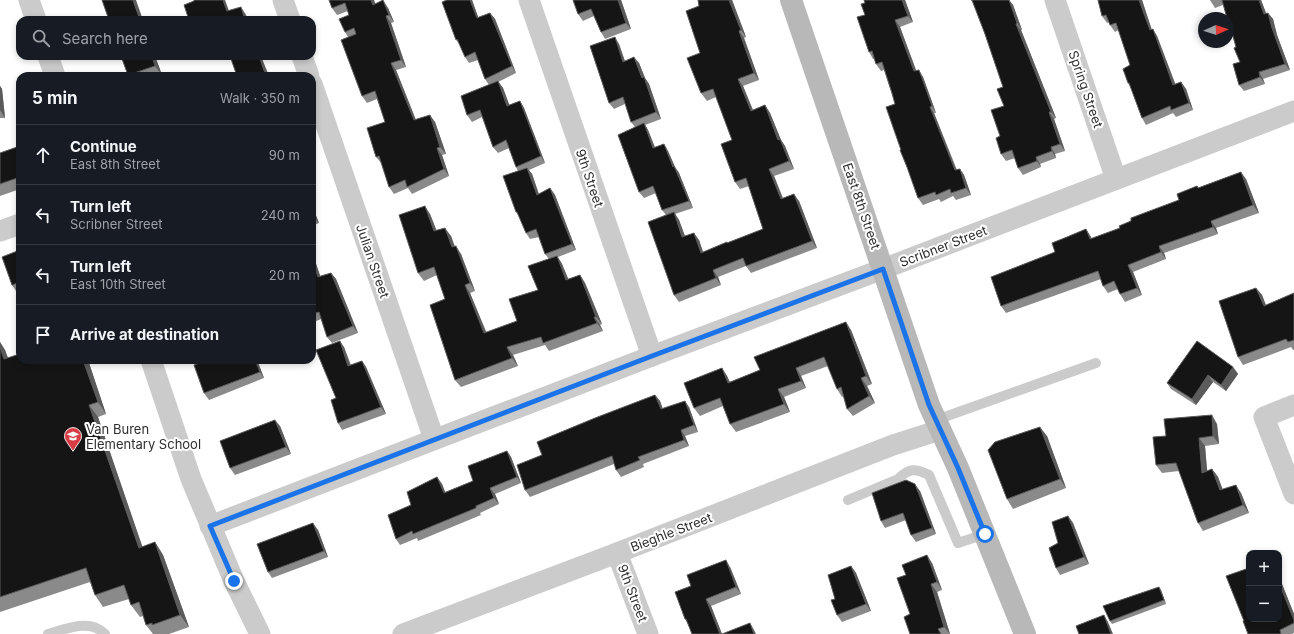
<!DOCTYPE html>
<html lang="en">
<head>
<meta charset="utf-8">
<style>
	body { margin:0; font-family:Inter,sans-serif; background:#242831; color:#f1f3f6 }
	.controls { position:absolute; right:12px; bottom:12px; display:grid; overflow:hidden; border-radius:8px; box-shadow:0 2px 6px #0003 }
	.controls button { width:36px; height:36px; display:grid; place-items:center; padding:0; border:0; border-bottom:1px solid #363941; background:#171b24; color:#f1f3f6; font:20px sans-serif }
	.compass { position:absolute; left:1198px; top:12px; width:36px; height:36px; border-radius:50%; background:#171b24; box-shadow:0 2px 6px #0003; rotate:87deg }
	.stop { position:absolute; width:12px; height:12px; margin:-9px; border:3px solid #1a73e8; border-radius:50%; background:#fff }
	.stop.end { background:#1a73e8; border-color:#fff; box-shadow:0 1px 4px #0008 }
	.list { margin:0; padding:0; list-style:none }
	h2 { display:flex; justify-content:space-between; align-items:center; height:52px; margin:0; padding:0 16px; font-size:17px }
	h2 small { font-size:13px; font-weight:400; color:#9ea1a6 }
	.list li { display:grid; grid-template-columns:26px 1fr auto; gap:12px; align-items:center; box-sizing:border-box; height:60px; padding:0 16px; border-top:1px solid #363941 }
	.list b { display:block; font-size:15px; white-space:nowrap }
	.list p { margin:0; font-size:13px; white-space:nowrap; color:#9ea1a6 }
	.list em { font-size:13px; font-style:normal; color:#9ea1a6 }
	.icon { flex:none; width:22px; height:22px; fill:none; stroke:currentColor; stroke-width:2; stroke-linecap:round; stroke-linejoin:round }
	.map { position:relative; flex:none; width:1294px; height:634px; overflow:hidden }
	.search { position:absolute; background:#171b24; box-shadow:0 2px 6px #0003; left:16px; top:16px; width:300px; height:44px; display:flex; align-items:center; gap:10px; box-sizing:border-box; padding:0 14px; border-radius:12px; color:#9ea1a6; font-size:15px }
	.panel { position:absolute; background:#171b24; box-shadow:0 2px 6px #0003; left:16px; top:72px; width:300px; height:292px; border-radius:12px }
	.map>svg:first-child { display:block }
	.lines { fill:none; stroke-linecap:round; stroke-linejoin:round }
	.lane { stroke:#cbcbcb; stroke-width:10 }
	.street { stroke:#cbcbcb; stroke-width:21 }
	.secondary { stroke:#b8b8b8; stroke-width:22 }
	.wall { fill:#8a8a8a }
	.shaded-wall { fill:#5b5b5b }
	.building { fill:#151515; stroke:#5b5b5b }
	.route { stroke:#1a73e8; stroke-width:5 }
	.labels { text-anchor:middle; stroke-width:4; stroke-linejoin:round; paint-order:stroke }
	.street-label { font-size:13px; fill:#2e2e2e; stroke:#fff }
	.poi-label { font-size:13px; fill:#2e2e2e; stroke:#fff; text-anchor:start }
</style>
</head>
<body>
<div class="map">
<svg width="1294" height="634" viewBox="0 0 1294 634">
	<rect width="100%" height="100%" fill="#fff"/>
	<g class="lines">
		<g class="lane">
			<polyline points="936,420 1096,363"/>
			<path d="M848,500L898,479C909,468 915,468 929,475L958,543L985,534"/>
			<path d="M48,634C66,629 90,618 105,634"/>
		</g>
		<g class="street">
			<polyline points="29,0 36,20"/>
			<polyline points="283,0 290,20"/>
			<polyline points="529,0 652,356"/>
			<polyline points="1055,0 1116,179"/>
			<polyline points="48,56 55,76"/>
			<polyline points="302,56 309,76"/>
			<polyline points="312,84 434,439"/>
			<polyline points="0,231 20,224"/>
			<polyline points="151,360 191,479 234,581 260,634"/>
			<polyline points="1294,405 1264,417 1294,494"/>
			<polyline points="210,526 652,356 883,269 1294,111"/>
			<polyline points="617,553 648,634"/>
			<polyline points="403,634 617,553 893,445 940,430"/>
		</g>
		<polyline class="secondary" points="791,0 929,405 958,468 1025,634"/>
	</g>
	<g class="wall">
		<polygon points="329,0 374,0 375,4 388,8 394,22 391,23 406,67 396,70 416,120 435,122 446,154 442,155 449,176 412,194 408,188 394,194 389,187 382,164 376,157 385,122 377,99 367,103 362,96 348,37 345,32 349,15 348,11 337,15 332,8"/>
		<polygon points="472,0 478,17 490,13 495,19 516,73 498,82 503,88 509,105 520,101 524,108 545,163 529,170 532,174 539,194 550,188 555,195 576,250 558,257 562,264 568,279 580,275 585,283 602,324 600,325 603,331 549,351 545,345 513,355 518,366 461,387 455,380 445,299 437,275 424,281 418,273 430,214 436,230 451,236 454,247 461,254 475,291 470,293 486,333 517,321 538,290 549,259 545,254 539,237 530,239 526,233 520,218 516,212 518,171 516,167 509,148 498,153 493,147 482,117 472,122 467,115 489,85 485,79 478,60 469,63 465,57 460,44 456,40"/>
		<polygon points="573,0 621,0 631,29 605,39 601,32 594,16 583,21 578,14"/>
		<polygon points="698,0 732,0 746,37 744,38 759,80 743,86 753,110 765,105 770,113 781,140 785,146 794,169 774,176 783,198 799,201 817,248 751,273 746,266 718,277 721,285 679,302 674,295 666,215 662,210 656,193 644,198 639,192 635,127 631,122 625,104 614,109 609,103 619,44 625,61 639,63 645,78 649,84 661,119 645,125 648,130 655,148 664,144 668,151 675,167 679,173 693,208 675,214 679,220 685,236 699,240 703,252 763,229 749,186 740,189 735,182 732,140 716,97 707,101 701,93 700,53 699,6"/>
		<polygon points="905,0 913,22 900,27 916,71 923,77 936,113 934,113 957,170 960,169 964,175 971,195 956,200 953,196 941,202 939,199 923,205 918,198 901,150 895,104 884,70 881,71 876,64 874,59 873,59 869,52 865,15 865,3"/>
		<polygon points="971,0 1009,0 1013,5 1022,30 1021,30 1056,118 1054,119 1065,151 1055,154 1056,158 1040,164 1041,167 1023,175 1018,168 1015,158 1006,161 1001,154 1000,136 1004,106 1003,87 985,34 972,1 971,1"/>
		<polygon points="1098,0 1142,0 1152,30 1157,36 1175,84 1181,82 1186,89 1193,110 1176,117 1173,113 1146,125 1142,118 1132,89 1128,83 1130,65 1119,30 1115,32 1110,25 1109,22 1107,23 1102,16"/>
		<polygon points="1210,0 1261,0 1266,13 1268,13 1273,19 1277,35 1290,70 1263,79 1265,84 1244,91 1239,85 1240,62 1236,47 1223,5 1215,8"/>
		<polygon points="121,56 155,56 162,75 160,76 128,76"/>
		<polygon points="221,56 229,56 223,59"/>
		<polygon points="0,86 2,89 5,118 0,118"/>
		<polygon points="20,146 20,189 0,196 0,153"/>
		<polygon points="1246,179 1259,213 1216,228 1218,234 1164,253 1166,259 1133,272 1142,295 1125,302 1120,294 1118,289 1108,293 1103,286 1101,279 1006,313 1001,306 1055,252 1086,229 1092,239 1120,228 1131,221 1179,200 1197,186 1198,188"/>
		<polygon points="312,206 319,223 312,226"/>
		<polygon points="20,250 20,294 18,294 12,285"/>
		<polygon points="312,255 314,258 320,276 331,273 336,279 358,333 332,343 327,337 321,319 312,323"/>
		<polygon points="1256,288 1262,295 1266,305 1294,293 1294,350 1293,350 1291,347 1243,365 1238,357"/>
		<polygon points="851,330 872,384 867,386 875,403 853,416 847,409 844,396 842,397 837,389 828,366 801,376 806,388 784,397 790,412 736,432 730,424 723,406 700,416 694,408 722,368 727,376 730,382 760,370"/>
		<polygon points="0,342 5,350 8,358 88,360 106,414 98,417 142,547 155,542 163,555 189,627 169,634 153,634 146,625 143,616 140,617 131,605 129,599 103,607 95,595 90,582 0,612"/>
		<polygon points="344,347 351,365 362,361 366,367 386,414 342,430 338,423 336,398"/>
		<polygon points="257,360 264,378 209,400 204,393"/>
		<polygon points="1233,367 1238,374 1226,391 1213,382 1196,405 1171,389 1167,383"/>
		<polygon points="655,395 660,401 663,409 689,407 698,432 685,436 689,446 643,464 644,467 621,477 616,470 614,464 530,497 525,490 542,455"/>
		<polygon points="1217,424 1219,444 1205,446 1207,471 1212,469 1218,477 1222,489 1241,493 1249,513 1203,531 1198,523 1179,471 1162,473 1156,465 1166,436"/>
		<polygon points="280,426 291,454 235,475 230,468"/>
		<polygon points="1047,436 1066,488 1013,509 1007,499"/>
		<polygon points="507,451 511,457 521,483 495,494 499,504 480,513 481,515 418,541 417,538 400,545 396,539 411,505 437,477 442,484 445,492 473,481"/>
		<polygon points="920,491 936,534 916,542 911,535 906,520 885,528 881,521"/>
		<polygon points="1068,516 1073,523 1089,564 1060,575 1056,568 1058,543"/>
		<polygon points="318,530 328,557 272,578 268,572"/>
		<polygon points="932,563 942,590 937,592 950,634 910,634 910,614"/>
		<polygon points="851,566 856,573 871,611 842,622 837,615 835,599"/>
		<polygon points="730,567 741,594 711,606 722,634 688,624 685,619"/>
		<polygon points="1282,584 1294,614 1294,633 1292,634 1248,634 1249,619"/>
		<polygon points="1161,590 1166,604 1112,624 1110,621"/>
	</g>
	<g class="shaded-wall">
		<polygon points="133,0 136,0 143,20 140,20"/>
		<polygon points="223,0 225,0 232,19 227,11"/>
		<polygon points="371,0 374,0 378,12 373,5"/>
		<polygon points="383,0 388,8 394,22 389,15"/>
		<polygon points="470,0 472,0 481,25 477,18"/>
		<polygon points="618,0 621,0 631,29 626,23"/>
		<polygon points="729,0 732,0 746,37 741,30"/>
		<polygon points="902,0 905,0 913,22 908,16"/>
		<polygon points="1009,0 1013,5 1022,30 1017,23"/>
		<polygon points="1139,0 1142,0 1154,37 1150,30"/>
		<polygon points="1259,0 1261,0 1269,21 1264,14"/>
		<polygon points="241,7 246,15 248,20 245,20"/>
		<polygon points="490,13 495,19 516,73 512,66"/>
		<polygon points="1268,13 1273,19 1277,35 1290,70 1285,64 1272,28"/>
		<polygon points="386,16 391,23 406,67 401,60"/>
		<polygon points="895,20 900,27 919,78 914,71"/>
		<polygon points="1016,24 1021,30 1056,118 1051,112"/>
		<polygon points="1153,29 1157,36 1178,91 1173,85"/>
		<polygon points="739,31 744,38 759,80 754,73"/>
		<polygon points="615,37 619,44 627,68 623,62"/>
		<polygon points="152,56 155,56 162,75 155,66"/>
		<polygon points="259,56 261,56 269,76 266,76"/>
		<polygon points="634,57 639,63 645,78 649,84 661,119 656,112"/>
		<polygon points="391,63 396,70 419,128 414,120"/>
		<polygon points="919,70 923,77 936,113 932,106"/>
		<polygon points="1259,72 1263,79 1265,84 1260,77"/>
		<polygon points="738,79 743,86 756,118 751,111"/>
		<polygon points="498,81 503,88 512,112 507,106"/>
		<polygon points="1181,82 1186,89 1193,110 1189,103"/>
		<polygon points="0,86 2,89 5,118 0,110"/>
		<polygon points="520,101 524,108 545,163 541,156"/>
		<polygon points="765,105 770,113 781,140 785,146 794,169 789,161 778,140"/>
		<polygon points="930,107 934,113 959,177 955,170"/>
		<polygon points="1049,112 1054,119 1065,151 1060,144"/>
		<polygon points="430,115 435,122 446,154 440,147"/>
		<polygon points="644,123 648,130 658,155 653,148"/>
		<polygon points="664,144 668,151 675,167 679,173 693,208 689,201 673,167"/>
		<polygon points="1051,147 1055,154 1056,158 1052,151"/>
		<polygon points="437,148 442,155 449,176 444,169"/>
		<polygon points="1036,157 1040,164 1041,167 1037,161"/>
		<polygon points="527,168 532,174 541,201 537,195"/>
		<polygon points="769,169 774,176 786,207 781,199"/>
		<polygon points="960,169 964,175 971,195 966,188"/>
		<polygon points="1241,172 1246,179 1259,213 1253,205"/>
		<polygon points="550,188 555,195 576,250 572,244"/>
		<polygon points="794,194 799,201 817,248 812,241"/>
		<polygon points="312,206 319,223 314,217 312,211"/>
		<polygon points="425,206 430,214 440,239 434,231"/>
		<polygon points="674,212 679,220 688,245 682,237"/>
		<polygon points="1211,221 1216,228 1218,234 1213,227"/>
		<polygon points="445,228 451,236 458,255 452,247"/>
		<polygon points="1086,229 1091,237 1095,247 1090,239"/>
		<polygon points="694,233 699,240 706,261 701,253"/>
		<polygon points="456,246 461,254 475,291 470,283"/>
		<polygon points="1159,246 1164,253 1166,259 1161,252"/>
		<polygon points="312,255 314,258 323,284 318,277 312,259"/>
		<polygon points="557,256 562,264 572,288 566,280"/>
		<polygon points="1128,265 1133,272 1142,295 1137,288"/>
		<polygon points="713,270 718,277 721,285 716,278"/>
		<polygon points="331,273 336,279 358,333 353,326"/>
		<polygon points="580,275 585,283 602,324 596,317"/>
		<polygon points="465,285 470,293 490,341 484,333"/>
		<polygon points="1256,288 1262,295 1269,314 1264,306"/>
		<polygon points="594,317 600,325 603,331 597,323"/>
		<polygon points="846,322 851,330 872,384 866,376"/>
		<polygon points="340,341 344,347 353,373 348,366"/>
		<polygon points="0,342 5,350 13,372 4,359 0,347"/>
		<polygon points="507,347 513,355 518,366 512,358"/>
		<polygon points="83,360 88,360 106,414 98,402"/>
		<polygon points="255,360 257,360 264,378 260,372"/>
		<polygon points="362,361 366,367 386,414 381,407"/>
		<polygon points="1233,367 1238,374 1226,391 1221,385"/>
		<polygon points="722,368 727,376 733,390 728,383"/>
		<polygon points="796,368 801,376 806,388 801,381"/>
		<polygon points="1208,375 1213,382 1196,405 1192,399"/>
		<polygon points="861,378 867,386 875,403 869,396"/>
		<polygon points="778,389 784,397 790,412 784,404"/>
		<polygon points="655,395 660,401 665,416 661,409"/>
		<polygon points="685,401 689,407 698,432 694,425"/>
		<polygon points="89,405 98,417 147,560 139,548"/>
		<polygon points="1212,415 1217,424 1219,444 1213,436"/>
		<polygon points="275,420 280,426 291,454 286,447"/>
		<polygon points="1040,427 1047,436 1066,488 1060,479"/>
		<polygon points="681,430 685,436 689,446 684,440"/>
		<polygon points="1199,438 1205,446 1208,481 1202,473"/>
		<polygon points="507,451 511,457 521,483 517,477"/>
		<polygon points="1212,469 1218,477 1226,498 1220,490"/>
		<polygon points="437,477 442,484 448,499 444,493"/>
		<polygon points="915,484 920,491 936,534 932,528"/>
		<polygon points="1236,485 1241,493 1249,513 1243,505"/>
		<polygon points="490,488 495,494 499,504 494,498"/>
		<polygon points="1068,516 1073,523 1089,564 1084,557"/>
		<polygon points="313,523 318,530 328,557 324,551"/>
		<polygon points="155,542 163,555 189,627 180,615"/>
		<polygon points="927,555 932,563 942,590 937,582"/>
		<polygon points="726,560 730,567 741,594 736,587"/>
		<polygon points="851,566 856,573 871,611 866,604"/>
		<polygon points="1279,580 1282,584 1294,614 1294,620 1279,583"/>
		<polygon points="931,584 937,592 950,634 944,627"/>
		<polygon points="1159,587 1161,590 1166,604 1164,600"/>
		<polygon points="706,599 711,606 722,634 720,634"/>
		<polygon points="1104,615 1108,622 1113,634 1111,634"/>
		<polygon points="750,623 754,630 756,634 754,634"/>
	</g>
	<g class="building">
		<polygon points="102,0 133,0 140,20 109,20"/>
		<polygon points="194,0 223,0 227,11 241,7 245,20 202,20 201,18 197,20 189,20 184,5 194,1"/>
		<polygon points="329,0 371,0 373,5 383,0 389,15 386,16 401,60 391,63 414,120 430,115 440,147 437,148 444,169 407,187 405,180 389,187 379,156 376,157 367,128 385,122 375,91 362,96 341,40 356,34 354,28 345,32 339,19 349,15 345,3 332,8"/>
		<polygon points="447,0 470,0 477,18 490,13 512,66 485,79 475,52 465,57 457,39 456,40 442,2"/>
		<polygon points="573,0 618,0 626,23 601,32 591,9 578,14"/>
		<polygon points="698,0 729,0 741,30 739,31 754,73 738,79 751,111 765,105 778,140 780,139 789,161 769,169 781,199 794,194 812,241 746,266 743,258 713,270 716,278 674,295 648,222 674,212 682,237 694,233 701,253 727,242 727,243 763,229 746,178 735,182 721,144 732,140 713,89 701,93 687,58 700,53 686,11 699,6"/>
		<polygon points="864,0 902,0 908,16 895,20 914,71 919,70 932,106 930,107 955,170 960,169 966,188 951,193 950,189 936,195 935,192 918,198 907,167 900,150 901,150 886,107 895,104 892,93 882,62 876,64 872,51 869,52 857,17 865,15 861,4 865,3"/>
		<polygon points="972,0 1009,0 1017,23 1016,24 1051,112 1049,112 1060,144 1051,147 1052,151 1036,157 1037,161 1018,168 1012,150 1001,154 996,138 1000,136 991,110 1004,106 997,89 1003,87 985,34"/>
		<polygon points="1098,0 1139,0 1150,30 1153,29 1173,85 1181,82 1189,103 1171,110 1170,106 1142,118 1129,83 1128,83 1123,69 1130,65 1116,23 1110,25 1106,15 1102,16"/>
		<polygon points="1222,0 1259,0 1264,14 1268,13 1272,28 1285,64 1259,72 1260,77 1239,85 1233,64 1240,62 1234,48 1236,47 1228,18 1227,18"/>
		<polygon points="615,37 623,62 634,57 642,78 644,77 656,112 631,122 623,97 609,103 590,46"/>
		<polygon points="121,56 152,56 155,66 128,75"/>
		<polygon points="230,56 259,56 266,76 237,76"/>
		<polygon points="498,81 507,106 520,101 541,156 516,167 506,140 493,147 480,110 467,115 461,96"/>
		<polygon points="644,123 653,148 664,144 673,167 674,166 689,201 662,210 653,186 639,192 618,135"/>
		<polygon points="20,146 20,177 0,184 0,153"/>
		<polygon points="527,168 537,195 550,188 572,244 545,254 536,229 526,233 517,212 516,212 503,176"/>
		<polygon points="1241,172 1253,205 1211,221 1213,227 1159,246 1161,252 1128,265 1137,288 1120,294 1114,281 1103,286 1098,271 1001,306 991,277 1055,252 1052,243 1067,237 1086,229 1090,239 1120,228 1119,226 1131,221 1131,218 1179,200 1177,194 1197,186 1198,188"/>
		<polygon points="425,206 434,231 445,228 452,247 456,246 470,283 465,285 484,333 517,321 509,299 538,290 528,266 557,256 566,280 580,275 596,317 594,317 597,323 543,343 541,337 507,347 512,358 455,380 430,305 445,299 434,267 418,273 399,215"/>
		<polygon points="312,211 314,217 312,217"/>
		<polygon points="20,250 20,282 12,285 2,257"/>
		<polygon points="312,259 318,277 331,273 353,326 327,337 319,312 312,314"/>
		<polygon points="1256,288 1264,306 1294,293 1294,340 1288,342 1286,339 1238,357 1219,301"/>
		<polygon points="846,322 866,376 861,378 869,396 847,409 841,387 837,389 824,357 796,368 801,381 778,389 784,404 730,424 720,398 694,408 684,383 722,368 728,383 760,370 754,357"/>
		<polygon points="340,341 348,366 362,361 381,407 338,423 331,400 336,398 316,350"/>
		<polygon points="1197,341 1233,367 1221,385 1208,375 1192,399 1167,383"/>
		<polygon points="0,347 4,359 20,354 20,360 83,360 98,402 89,405 139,548 155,542 180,615 152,625 152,623 146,625 139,602 131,605 124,585 95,595 86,568 0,597"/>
		<polygon points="208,360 255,360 260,372 204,393 194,365"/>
		<polygon points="655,395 661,409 685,401 694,425 681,430 684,440 638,457 640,460 616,470 612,456 525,490 517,465 542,455 537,442 595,418"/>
		<polygon points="1212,415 1213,436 1199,438 1202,473 1212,469 1220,490 1236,485 1243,505 1198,523 1176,463 1156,465 1153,437 1166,436 1164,419"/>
		<polygon points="275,420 286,447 230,468 220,441"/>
		<polygon points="1040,427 1060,479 1007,499 988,450 995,442"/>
		<polygon points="507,451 517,477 490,488 494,498 476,506 476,508 413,534 412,531 396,539 388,515 411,505 407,492 437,477 444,493 473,481 468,466"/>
		<polygon points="906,480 915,484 932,528 911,535 903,513 881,521 872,493"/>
		<polygon points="1068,516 1084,557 1056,568 1049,548 1058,543 1052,522"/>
		<polygon points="313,523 324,551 268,572 257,544"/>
		<polygon points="927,555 937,582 931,584 944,627 938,629 941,634 910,634 904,617 910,614 897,578 906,575 902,565"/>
		<polygon points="726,560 736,587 706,599 720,634 692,634 686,619 685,619 675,592 691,586 687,575"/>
		<polygon points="851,566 866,604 837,615 831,600 835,599 828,575"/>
		<polygon points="1249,568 1249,619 1279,619 1279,583 1294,620 1294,623 1280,630 1281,634 1248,634 1243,621 1244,621 1226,576"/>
		<polygon points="1159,587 1164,600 1110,621 1103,606"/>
		<polygon points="1104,615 1111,634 1079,634 1076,626"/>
		<polygon points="750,623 754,634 722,634"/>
	</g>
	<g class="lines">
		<polyline class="route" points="234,581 210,526 652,356 883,269 929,405 958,468 985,534"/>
	</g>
	<defs>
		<g id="school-pin" transform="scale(0.9)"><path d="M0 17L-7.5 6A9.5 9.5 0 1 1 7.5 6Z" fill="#d83d45" stroke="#fff"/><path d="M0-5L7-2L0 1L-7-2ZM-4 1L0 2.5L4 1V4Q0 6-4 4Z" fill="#fff"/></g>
	</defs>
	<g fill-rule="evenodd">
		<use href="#school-pin" x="73" y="436"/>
	</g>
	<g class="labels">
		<g class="street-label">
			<text transform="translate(1086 89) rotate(71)" y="5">Spring Street</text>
			<text transform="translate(590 178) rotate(71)" y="5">9th Street</text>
			<text transform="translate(862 206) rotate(71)" y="5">East 8th Street</text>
			<text transform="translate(943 246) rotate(-21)" y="5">Scribner Street</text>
			<text transform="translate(373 261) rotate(71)" y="5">Julian Street</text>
			<text transform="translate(671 532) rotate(-21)" y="5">Bieghle Street</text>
			<text transform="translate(633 593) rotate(69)" y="5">9th Street</text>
		</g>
		<g class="poi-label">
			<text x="86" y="434">Van Buren<tspan x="86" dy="15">Elementary School</tspan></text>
		</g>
	</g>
</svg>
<div class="controls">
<button>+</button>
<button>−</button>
</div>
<svg class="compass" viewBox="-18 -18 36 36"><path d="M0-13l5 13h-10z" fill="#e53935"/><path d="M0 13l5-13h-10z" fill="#9ea1a6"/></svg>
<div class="stop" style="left:985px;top:534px"></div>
<div class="stop end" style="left:234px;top:581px"></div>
<div class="search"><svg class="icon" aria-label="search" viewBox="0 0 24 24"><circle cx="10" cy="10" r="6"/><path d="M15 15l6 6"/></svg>Search here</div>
<section class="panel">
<h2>5 min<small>Walk · 350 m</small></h2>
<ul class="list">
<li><svg class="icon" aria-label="ahead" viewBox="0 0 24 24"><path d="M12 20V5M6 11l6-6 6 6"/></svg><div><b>Continue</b><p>East 8th Street</p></div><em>90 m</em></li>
<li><svg class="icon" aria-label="left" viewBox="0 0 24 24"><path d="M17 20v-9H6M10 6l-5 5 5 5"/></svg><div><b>Turn left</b><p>Scribner Street</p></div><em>240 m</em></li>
<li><svg class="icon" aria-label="left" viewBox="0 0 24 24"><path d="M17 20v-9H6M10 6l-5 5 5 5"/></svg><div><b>Turn left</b><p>East 10th Street</p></div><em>20 m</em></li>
<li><svg class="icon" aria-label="arrive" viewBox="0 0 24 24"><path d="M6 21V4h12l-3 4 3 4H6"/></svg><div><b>Arrive at destination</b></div></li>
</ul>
</section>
</div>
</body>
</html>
